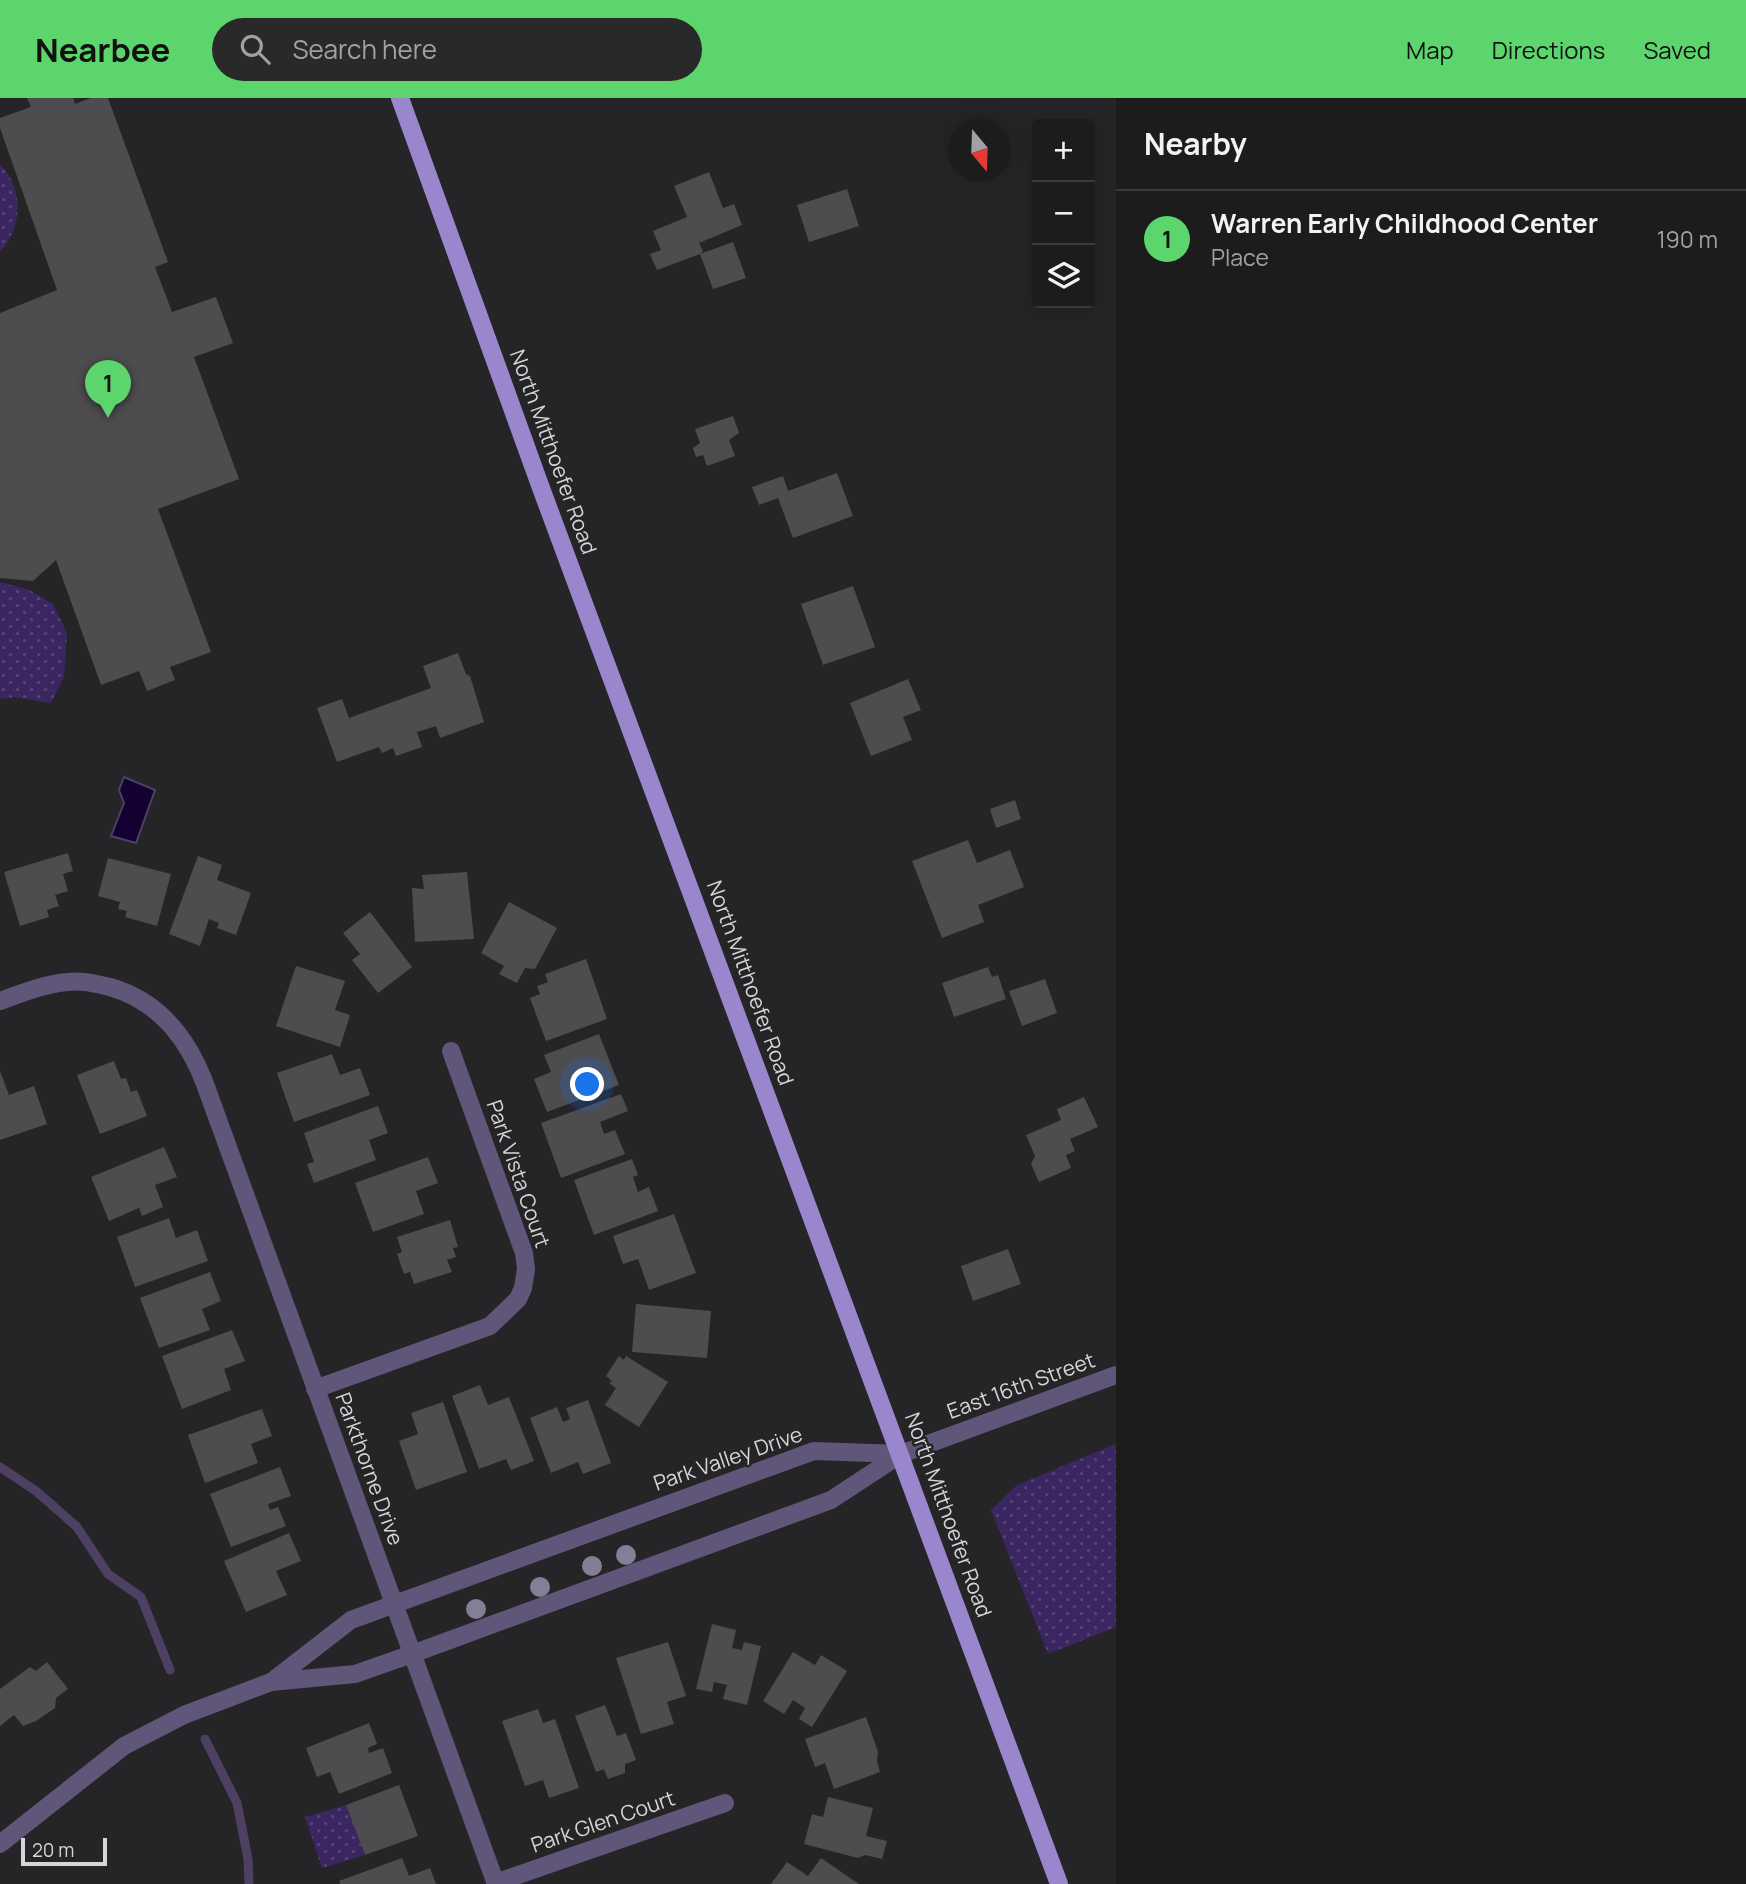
<!DOCTYPE html>
<html lang="en">
<head>
<meta charset="utf-8">
<style>
	body { margin:0; font-family:Manrope,sans-serif; background:#29292a; color:#f1f3f6 }
	.controls { position:absolute; right:21px; top:21px; display:grid; overflow:hidden; border-radius:7px; box-shadow:0 4px 18px #0003 }
	.controls button { width:63px; height:63px; display:grid; place-items:center; padding:0; border:0; border-bottom:2px solid #3a3a3b; background:#1c1c1d; color:#f1f3f6; font:35px sans-serif }
	.compass { position:absolute; left:948px; top:21px; width:63px; height:63px; border-radius:50%; background:#1c1c1d; box-shadow:0 4px 18px #0003; rotate:161deg }
	.scale { position:absolute; left:21px; bottom:18px; width:86px; box-sizing:border-box; padding-left:7px; border:4px solid #d6d5d7; border-top:0; font-size:19px; line-height:24px; white-space:nowrap; color:#d6d5d7; -webkit-text-stroke:5px #252527; paint-order:stroke }
	.you { position:absolute; left:588px; top:987px; width:24px; height:24px; margin:-18px; border:5px solid #fff; border-radius:50%; background:#1a73e8; box-shadow:0 0 0 10px #1a73e833 }
	.badge { display:grid; place-items:center; width:46px; height:46px; border-radius:50%; background:#5dd56d; color:#111; font-size:23px; font-weight:700 }
	.pin { position:absolute; translate:-50% -58px; filter:drop-shadow(0 2px 4px #0008) }
	.pin::after { content:''; position:absolute; top:37px; width:24px; height:21px; background:inherit; clip-path:polygon(0 0,100% 0,50% 100%) }
	.list { margin:0; padding:0; list-style:none }
	h2 { display:flex; justify-content:space-between; align-items:center; height:91px; margin:0; padding:0 28px; font-size:30px }
	h2 small { font-size:23px; font-weight:400; color:#a0a1a4 }
	.list li { display:grid; grid-template-columns:46px 1fr auto; gap:21px; align-items:center; box-sizing:border-box; height:98px; padding:0 28px; border-top:2px solid #3a3a3b }
	.list b { display:block; font-size:26px; white-space:nowrap }
	.list p { margin:0; font-size:23px; white-space:nowrap; color:#a0a1a4 }
	.list em { font-size:23px; font-style:normal; color:#a0a1a4 }
	.icon { flex:none; width:38px; height:38px; fill:none; stroke:currentColor; stroke-width:2; stroke-linecap:round; stroke-linejoin:round }
	.map { position:relative; flex:none; width:1116px; height:1786px; overflow:hidden }
	header { display:flex; align-items:center; gap:42px; box-sizing:border-box; height:98px; padding:0 35px; background:#5dd56d; color:#111 }
	header strong { font-size:33px }
	nav { display:flex; gap:38px; margin-inline-start:auto; font-size:24px }
	.search { width:490px; height:63px; background:#29292a; display:flex; align-items:center; gap:18px; box-sizing:border-box; padding:0 24px; border-radius:38px; color:#a0a1a4; font-size:26px }
	main { display:flex }
	aside { flex:1; background:#1c1c1d }
	.map>svg:first-child { display:block }
	.green { fill:url(#green-dots) }
	.water { fill:#140031; stroke:#4e4063; stroke-width:2 }
	.lines { fill:none; stroke-linecap:round; stroke-linejoin:round }
	.stream { stroke:#4e4063; stroke-width:9 }
	.building { fill:#4d4c4f }
	.minor { stroke:#5f5679; stroke-width:18 }
	.major { stroke:#9a86cd; stroke-width:18 }
	.tree { fill:#847e97 }
	.labels { text-anchor:middle; stroke-width:5; stroke-linejoin:round; paint-order:stroke }
	.street-label { font-size:21px; fill:#d6d5d7; stroke:#252527 }
</style>
</head>
<body>
<header>
<strong>Nearbee</strong>
<div class="search"><svg class="icon" aria-label="search" viewBox="0 0 24 24"><circle cx="10" cy="10" r="6"/><path d="M15 15l6 6"/></svg>Search here</div>
<nav><a>Map</a><a>Directions</a><a>Saved</a></nav>
</header>
<main>
<div class="map">
<svg width="1116" height="1786" viewBox="0 0 1116 1786">
	<defs>
		<pattern id="green-dots" width="8" height="8" patternUnits="userSpaceOnUse" patternTransform="scale(1.75)"><rect width="8" height="8" fill="#3b2662"/><path d="M2 2h.1M6 6h.1" fill="none" stroke="#574578" stroke-width="1.8" stroke-linecap="round"/></pattern>
	</defs>
	<rect width="100%" height="100%" fill="#252527"/>
	<g class="green">
		<path d="M0,66C24,92 23,128 0,154Z"/>
		<polygon points="0,484 29,492 53,506 67,535 64,579 51,605 14,599 0,601"/>
		<polygon points="1116,1346 1116,1529 1048,1556 991,1412 1017,1387"/>
		<polygon points="346,1707 365,1757 322,1770 305,1719"/>
	</g>
	<polygon class="water" points="124,679 155,692 136,745 111,738 124,705 119,692"/>
	<g class="lines">
		<g class="stream">
			<polyline points="0,1369 36,1393 77,1429 108,1476 141,1499 170,1572"/>
			<polyline points="205,1641 237,1705 248,1761 249,1786"/>
		</g>
	</g>
	<g class="building">
		<polygon points="27,0 73,0 75,6 91,0 108,0 168,164 155,169 172,214 216,199 233,245 194,259 239,381 158,411 211,554 170,569 175,582 147,593 139,573 101,587 56,462 33,483 0,480 0,215 57,192 0,30 0,20 31,9"/>
		<polygon points="709,74 723,110 734,106 742,127 699,145 703,153 700,156 657,172 650,156 661,152 653,133 687,119 674,88"/>
		<polygon points="847,91 859,128 809,144 797,107"/>
		<polygon points="733,144 746,180 713,191 700,156"/>
		<polygon points="733,318 739,335 729,342 735,358 707,368 703,357 696,359 693,350 700,345 695,331"/>
		<polygon points="837,375 853,418 793,440 778,400 759,407 752,389 783,378 788,393"/>
		<polygon points="853,488 875,549 823,567 801,506"/>
		<polygon points="458,555 466,576 470,578 484,624 440,640 436,628 417,634 422,649 396,658 393,650 382,655 379,649 337,664 317,610 342,601 349,620 431,590 423,568"/>
		<polygon points="908,581 921,612 903,619 912,642 871,658 850,605"/>
		<polygon points="1015,702 1021,721 996,730 990,711"/>
		<polygon points="968,742 977,765 1010,752 1024,789 978,807 984,824 942,840 912,763"/>
		<polygon points="68,755 73,773 63,776 68,793 55,797 59,808 47,812 49,819 20,828 4,774"/>
		<polygon points="198,758 222,767 217,782 251,795 236,837 217,830 219,825 209,821 200,848 169,836"/>
		<polygon points="108,760 171,776 157,828 125,819 127,813 118,811 120,804 98,798"/>
		<polygon points="467,774 474,841 415,844 412,790 424,791 422,777"/>
		<polygon points="509,804 557,830 535,871 525,870 517,885 499,876 504,868 481,855"/>
		<polygon points="370,814 412,869 378,895 352,862 360,856 343,835"/>
		<polygon points="586,861 607,921 546,943 530,900 540,896 537,888 548,884 545,876"/>
		<polygon points="296,868 345,883 335,912 350,917 340,949 276,928"/>
		<polygon points="988,869 992,879 998,877 1006,901 954,919 942,885"/>
		<polygon points="1045,881 1057,915 1022,928 1009,893"/>
		<polygon points="599,936 619,987 547,1014 534,981 551,974 544,957"/>
		<polygon points="332,956 340,977 360,970 370,997 294,1024 277,975"/>
		<polygon points="114,963 121,981 126,980 131,994 137,992 147,1018 100,1036 77,977"/>
		<polygon points="0,973 9,997 34,988 47,1026 0,1042"/>
		<polygon points="621,996 628,1013 600,1024 604,1036 615,1032 625,1056 561,1080 541,1025"/>
		<polygon points="1084,999 1098,1029 1070,1041 1075,1053 1066,1057 1071,1070 1039,1084 1031,1066 1035,1058 1026,1037 1061,1022 1057,1011"/>
		<polygon points="378,1008 388,1035 369,1042 376,1062 314,1085 307,1066 314,1064 304,1035"/>
		<polygon points="164,1049 177,1079 155,1087 163,1109 142,1118 139,1110 109,1123 91,1079"/>
		<polygon points="428,1059 438,1085 416,1093 424,1116 373,1134 355,1085"/>
		<polygon points="632,1061 638,1077 633,1079 638,1094 649,1089 658,1113 594,1137 574,1082"/>
		<polygon points="674,1116 696,1175 649,1192 638,1161 623,1166 613,1138"/>
		<polygon points="169,1120 176,1140 197,1132 208,1163 135,1189 117,1139"/>
		<polygon points="450,1122 458,1149 453,1150 456,1159 447,1162 452,1174 414,1186 410,1174 404,1176 397,1156 402,1154 397,1139"/>
		<polygon points="1008,1151 1021,1186 973,1203 961,1168"/>
		<polygon points="210,1174 221,1203 202,1211 210,1232 159,1250 140,1200"/>
		<polygon points="636,1206 711,1213 707,1260 632,1254"/>
		<polygon points="232,1232 245,1263 224,1271 231,1292 182,1311 162,1258"/>
		<polygon points="619,1258 624,1262 626,1258 668,1284 639,1329 605,1307 616,1290 609,1285 612,1283 606,1278"/>
		<polygon points="480,1287 488,1307 509,1299 534,1363 511,1372 506,1361 479,1371 452,1298"/>
		<polygon points="588,1302 611,1365 583,1376 578,1364 551,1375 530,1320 557,1309 563,1324 570,1321 566,1310"/>
		<polygon points="443,1304 467,1374 416,1392 399,1343 418,1336 411,1315"/>
		<polygon points="262,1311 272,1338 251,1346 258,1365 205,1385 188,1337"/>
		<polygon points="280,1369 291,1398 268,1406 270,1412 278,1409 286,1428 231,1449 210,1396"/>
		<polygon points="289,1435 301,1463 276,1473 287,1497 246,1514 224,1463"/>
		<polygon points="712,1526 736,1532 732,1550 742,1552 744,1544 761,1548 747,1607 723,1601 727,1587 714,1584 712,1594 696,1591"/>
		<polygon points="668,1544 686,1598 667,1604 674,1626 641,1636 616,1560"/>
		<polygon points="793,1554 815,1567 821,1557 847,1573 812,1629 799,1621 805,1610 793,1602 784,1616 763,1603"/>
		<polygon points="47,1564 68,1591 56,1600 55,1610 36,1623 23,1628 14,1617 0,1628 0,1591 30,1569 36,1573"/>
		<polygon points="605,1607 617,1638 626,1635 636,1662 625,1666 625,1675 608,1681 604,1671 596,1674 575,1618"/>
		<polygon points="538,1611 543,1625 555,1621 579,1690 549,1700 543,1682 525,1688 502,1623"/>
		<polygon points="866,1619 878,1654 877,1663 880,1674 834,1691 825,1665 815,1669 805,1641"/>
		<polygon points="369,1625 377,1646 368,1650 369,1655 383,1650 392,1675 339,1696 330,1674 317,1679 306,1650"/>
		<polygon points="399,1687 418,1738 365,1757 346,1707"/>
		<polygon points="828,1699 873,1710 866,1738 887,1743 882,1761 865,1757 858,1760 804,1746 812,1716 823,1719"/>
		<polygon points="402,1760 409,1778 430,1770 436,1786 340,1786 339,1783"/>
		<polygon points="821,1760 859,1786 771,1786 787,1764 808,1778"/>
	</g>
	<g class="lines">
		<g class="minor">
			<path d="M0,903C22,895 44,886 68,884C83,882 96,886 110,889C159,903 188,941 205,986L496,1786"/>
			<polyline points="315,1291 490,1228 518,1201 523,1190 526,1171 524,1155 451,953"/>
			<polyline points="271,1584 351,1522 814,1353 901,1356"/>
			<polyline points="0,1746 124,1648 184,1617 271,1584 355,1576 412,1556 831,1402 901,1356 1116,1277"/>
			<polyline points="495,1785 725,1705"/>
		</g>
		<polyline class="major" points="400,0 541,390 1059,1786"/>
	</g>
	<g class="tree">
		<circle cx="626" cy="1457" r="10"/>
		<circle cx="592" cy="1468" r="10"/>
		<circle cx="540" cy="1489" r="10"/>
		<circle cx="476" cy="1511" r="10"/>
	</g>
	<g class="labels">
		<g class="street-label">
			<text transform="translate(553 354) rotate(70)" y="7">North Mitthoefer Road</text>
			<text transform="translate(750 885) rotate(70)" y="7">North Mitthoefer Road</text>
			<text transform="translate(518 1076) rotate(71)" y="7">Park Vista Court</text>
			<text transform="translate(1021 1288) rotate(-20)" y="7">East 16th Street</text>
			<text transform="translate(728 1361) rotate(-19)" y="7">Park Valley Drive</text>
			<text transform="translate(369 1371) rotate(70)" y="7">Parkthorne Drive</text>
			<text transform="translate(948 1417) rotate(70)" y="7">North Mitthoefer Road</text>
			<text transform="translate(603 1724) rotate(-19)" y="7">Park Glen Court</text>
		</g>
	</g>
</svg>
<div class="controls">
<button>+</button>
<button>−</button>
<button><svg class="icon" aria-label="layers" viewBox="0 0 24 24"><path d="M12 4l9 5-9 5-9-5zM3 14l9 5 9-5"/></svg></button>
</div>
<svg class="compass" viewBox="-18 -18 36 36"><path d="M0-13l5 13h-10z" fill="#e53935"/><path d="M0 13l5-13h-10z" fill="#a0a1a4"/></svg>
<div class="scale">20 m</div>
<div class="you"></div>
<div class="pin badge" style="left:108px;top:320px">1</div>
</div>
<aside>
<h2>Nearby<small></small></h2>
<ul class="list">
<li><span class="badge">1</span><div><b>Warren Early Childhood Center</b><p>Place</p></div><em>190 m</em></li>
</ul>
</aside>
</main>
</body>
</html>
